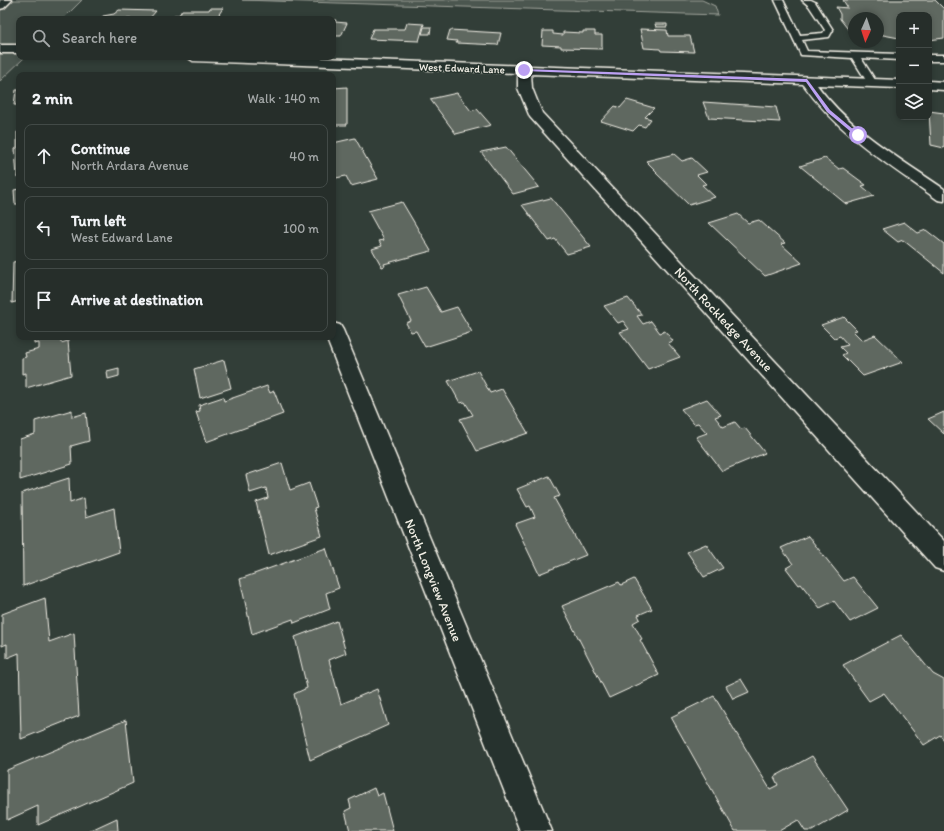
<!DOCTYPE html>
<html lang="en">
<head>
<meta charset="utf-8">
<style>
	body { margin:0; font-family:Itim,sans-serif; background:#2e3632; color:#f1f3f6 }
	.controls { position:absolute; right:12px; top:12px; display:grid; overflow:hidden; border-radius:8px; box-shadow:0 2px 6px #0003 }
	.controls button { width:36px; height:36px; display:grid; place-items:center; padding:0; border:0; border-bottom:1px solid #424a47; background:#262e2a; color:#f1f3f6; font:20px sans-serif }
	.compass { position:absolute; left:848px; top:12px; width:36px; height:36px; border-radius:50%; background:#262e2a; box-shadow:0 2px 6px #0003; rotate:183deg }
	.stop { position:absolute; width:12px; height:12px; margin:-9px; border:3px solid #bca0f2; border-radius:50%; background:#fff }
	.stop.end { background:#bca0f2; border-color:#fff; box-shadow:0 1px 4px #0008 }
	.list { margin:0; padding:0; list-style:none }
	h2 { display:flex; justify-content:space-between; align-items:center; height:52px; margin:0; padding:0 16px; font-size:17px }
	h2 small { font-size:13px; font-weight:400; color:#a4a8a8 }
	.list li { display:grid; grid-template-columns:26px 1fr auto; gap:12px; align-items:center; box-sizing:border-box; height:64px; margin:0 8px 8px; padding:0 8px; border:1px solid #424a47; border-radius:8px }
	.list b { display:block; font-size:15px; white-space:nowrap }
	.list p { margin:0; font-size:13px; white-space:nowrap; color:#a4a8a8 }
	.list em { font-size:13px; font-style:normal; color:#a4a8a8 }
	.icon { flex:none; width:22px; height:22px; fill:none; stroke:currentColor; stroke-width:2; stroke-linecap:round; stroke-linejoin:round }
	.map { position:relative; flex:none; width:944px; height:831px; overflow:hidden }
	.search { position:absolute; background:#262e2a; box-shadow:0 2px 6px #0003; left:16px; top:16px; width:320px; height:44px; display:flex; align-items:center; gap:10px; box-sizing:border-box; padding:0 14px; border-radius:8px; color:#a4a8a8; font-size:15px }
	.panel { position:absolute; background:#262e2a; box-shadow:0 2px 6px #0003; left:16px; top:72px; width:320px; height:268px; border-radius:8px }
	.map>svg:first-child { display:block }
	.green { fill:#4c564f; stroke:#a0a49c }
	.building { fill:#5f6861; stroke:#f4f1e8 }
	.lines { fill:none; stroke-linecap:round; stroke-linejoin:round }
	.lane-casing { stroke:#f4f1e8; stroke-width:3 }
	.street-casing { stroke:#f4f1e8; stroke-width:3 }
	.lane { fill:#26332d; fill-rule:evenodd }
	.street { fill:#26332d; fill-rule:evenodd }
	.route { fill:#bca0f2 }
	.labels { text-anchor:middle; stroke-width:3; stroke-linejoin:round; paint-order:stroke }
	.far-street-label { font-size:11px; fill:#f4f1e8; stroke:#26332d }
	.street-label { font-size:13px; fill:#f4f1e8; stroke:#26332d }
</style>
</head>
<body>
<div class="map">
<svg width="944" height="831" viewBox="0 0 944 831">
	<rect width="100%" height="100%" fill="#323e38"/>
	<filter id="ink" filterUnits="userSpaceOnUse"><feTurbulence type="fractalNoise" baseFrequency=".025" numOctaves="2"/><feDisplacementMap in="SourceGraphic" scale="8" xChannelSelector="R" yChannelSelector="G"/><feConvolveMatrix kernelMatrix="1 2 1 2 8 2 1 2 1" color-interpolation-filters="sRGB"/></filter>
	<g filter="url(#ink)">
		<g class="green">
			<polygon points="0,0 82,0 63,19 19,19 19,57 25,57 0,81"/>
			<polygon points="242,0 702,0 715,6 718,15"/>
		</g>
		<g class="building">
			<polygon points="843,0 935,0 944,9 944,38 929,40 929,15 899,15 899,38 878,34 878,18 854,18 854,33 851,33 840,19 840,14 836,7 848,8"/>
			<polygon points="210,8 223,8 216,19 221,19 171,19 174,15 179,15 182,10 209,10"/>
			<polygon points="119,10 156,11 149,19 100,19 103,16 114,14"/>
			<polygon points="333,20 336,20 335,22 347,23 341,36 333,36"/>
			<polygon points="407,23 424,24 419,41 369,39 373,29 405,29"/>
			<polygon points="655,24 667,24 667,27 656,27"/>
			<polygon points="424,27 431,27 430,34 422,34"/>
			<polygon points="640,29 667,30 668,36 690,36 694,52 661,51 660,49 644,48"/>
			<polygon points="450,30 501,33 498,45 456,43 457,41 447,40"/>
			<polygon points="543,31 553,31 553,34 563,35 563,32 583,33 583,31 595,31 595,35 602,35 602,49 561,48 561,46 542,45"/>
			<polygon points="347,87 347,125 333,125 333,88"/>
			<polygon points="16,90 19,90 19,114 18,105 14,105"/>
			<polygon points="457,93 471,111 477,109 491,125 456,134 430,99"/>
			<polygon points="627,100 654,108 645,117 651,119 645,127 639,125 633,131 601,121 615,106 620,108"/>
			<polygon points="703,102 776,107 780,122 709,118"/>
			<polygon points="929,111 944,113 944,148 931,145"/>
			<polygon points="17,132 19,132 19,177 17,178 15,149 17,148"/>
			<polygon points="355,138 378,179 351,186 346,176 336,178 333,172 333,143"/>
			<polygon points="506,147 539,187 513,194 481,152"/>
			<polygon points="674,154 682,161 692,158 707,172 697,175 706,184 702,185 715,197 689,205 656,173 657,172 646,161"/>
			<polygon points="825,158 839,169 843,168 866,185 862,186 874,196 846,204 800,166"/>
			<polygon points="19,189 19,204 15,204 14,190"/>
			<polygon points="551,198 591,247 567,254 555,239 549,241 522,205"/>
			<polygon points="402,202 431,251 384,264 385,266 382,267 372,249 382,246 379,241 384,240 368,211"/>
			<polygon points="738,214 748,223 759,220 785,243 781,244 802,263 765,276 709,223"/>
			<polygon points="904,222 918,233 926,230 944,244 944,273 903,240 898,242 882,229"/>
			<polygon points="19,261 19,301 12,303 13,262"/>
			<polygon points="426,287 441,312 457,307 472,332 425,347 416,331 411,332 406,323 411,321 398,295"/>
			<polygon points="628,298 642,315 637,316 643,324 651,321 660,333 665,331 673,341 668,343 680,357 648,369 620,332 629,329 623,321 618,323 604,306"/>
			<polygon points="844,317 857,330 853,331 862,340 875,335 903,362 863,376 842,355 846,353 840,347 848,345 840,336 834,338 821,325"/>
			<polygon points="34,337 61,337 61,343 68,341 71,375 26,388 26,373 22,374 22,358 26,357 25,353 39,349 39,343 34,344"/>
			<polygon points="224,360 231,388 200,398 194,369"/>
			<polygon points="119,368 119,376 108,379 107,371"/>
			<polygon points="478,371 490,393 502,389 528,433 477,451 460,419 473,415 465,402 460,403 448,381"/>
			<polygon points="267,386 270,393 274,391 283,414 206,442 196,412 200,411 199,405 223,397 224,401"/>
			<polygon points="707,399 721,415 715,417 723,427 735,422 741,429 745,428 765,453 722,471 696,437 707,433 698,423 694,424 681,409"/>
			<polygon points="72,410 72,417 86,413 89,441 71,446 72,464 20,480 20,439 35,434 35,421"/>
			<polygon points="944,412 944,434 928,419"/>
			<polygon points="282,463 290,490 309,483 317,507 314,508 322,536 269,555 256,502 268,498 266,488 250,493 246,475"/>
			<polygon points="549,476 560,496 554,498 586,555 539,574 515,524 535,517 530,506 527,507 517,489"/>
			<polygon points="69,478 70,503 84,498 86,517 114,508 119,552 23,586 22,493"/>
			<polygon points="808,536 844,581 853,577 878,608 850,622 834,601 820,608 801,584 799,585 786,568 793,564 781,548"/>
			<polygon points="706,544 723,568 704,577 687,552"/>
			<polygon points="326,548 339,588 326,593 330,609 294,623 293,619 252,634 240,579"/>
			<polygon points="634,579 652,609 638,615 640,619 633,623 642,639 640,640 659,675 609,698 562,606 619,582 621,585"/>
			<polygon points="45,598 49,642 74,633 79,716 21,739 19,653 7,658 7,644 2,646 2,614"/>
			<polygon points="337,621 346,653 329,660 341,704 377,689 388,725 310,760 294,694 307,688 295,637"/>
			<polygon points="901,635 933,674 944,680 944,740 940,735 924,745 884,693 869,701 843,665"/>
			<polygon points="741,679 749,692 733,699 726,686"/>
			<polygon points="714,696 770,789 778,785 774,777 812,756 848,810 812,831 805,831 798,820 779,831 735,831 671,717"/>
			<polygon points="126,720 133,783 38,825 38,806 7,820 7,770"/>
			<polygon points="374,788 377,796 383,793 393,831 350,831 345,811 351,808 349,800"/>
			<polygon points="117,818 118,831 89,831"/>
		</g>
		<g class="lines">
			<g class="lane-casing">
				<g id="lane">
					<polygon points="775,0 783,0 800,35 823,33 825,30 809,6 802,0 811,0 815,2 833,30 829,37 802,40 807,51 899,54 899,60 861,58 877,83 872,86 869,85 852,58 801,55"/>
					<rect x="929" y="55" width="15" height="6"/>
				</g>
			</g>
			<g class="street-casing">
				<g id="street">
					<polygon points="0,0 12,0 4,8 0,9"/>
					<rect x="0" y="45" width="19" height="8"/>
					<path d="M187,57H295L899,80V88L817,85C850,130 899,158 944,189V201L938,200C889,165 838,134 803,84L531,74L532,88L542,113L944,541V571L935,568L530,117L518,88V73L193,61Z"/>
					<polygon points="929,81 944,82 944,90 929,89"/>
					<polygon points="333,323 340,325 343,330 552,831 520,831 326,337 333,337"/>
				</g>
			</g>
			<use href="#lane" class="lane"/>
			<use href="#street" class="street"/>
		</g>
	</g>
	<polygon class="route" points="524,69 807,79 830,110 860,135 856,136 827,112 806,82 523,71"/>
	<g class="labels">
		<g class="far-street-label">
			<text transform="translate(462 68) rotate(2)" y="4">West Edward Lane</text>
		</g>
		<g class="street-label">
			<text transform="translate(724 319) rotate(47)" y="5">North Rockledge Avenue</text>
			<text transform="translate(434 580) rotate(68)" y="5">North Longview Avenue</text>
		</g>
	</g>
</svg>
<div class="controls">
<button>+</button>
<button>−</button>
<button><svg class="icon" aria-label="layers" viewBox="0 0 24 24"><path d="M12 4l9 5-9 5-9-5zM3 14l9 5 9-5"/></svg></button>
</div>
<svg class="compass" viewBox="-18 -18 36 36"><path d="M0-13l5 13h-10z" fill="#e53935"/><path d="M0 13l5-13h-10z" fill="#a4a8a8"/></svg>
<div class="stop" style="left:858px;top:135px"></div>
<div class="stop end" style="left:524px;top:70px"></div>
<div class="search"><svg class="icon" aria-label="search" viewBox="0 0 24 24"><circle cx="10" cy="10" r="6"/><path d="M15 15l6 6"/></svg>Search here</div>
<section class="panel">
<h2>2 min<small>Walk · 140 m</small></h2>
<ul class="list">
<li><svg class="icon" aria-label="ahead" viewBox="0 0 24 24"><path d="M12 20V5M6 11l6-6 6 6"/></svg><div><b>Continue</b><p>North Ardara Avenue</p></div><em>40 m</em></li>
<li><svg class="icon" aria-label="left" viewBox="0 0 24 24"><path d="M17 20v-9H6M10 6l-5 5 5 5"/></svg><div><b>Turn left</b><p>West Edward Lane</p></div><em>100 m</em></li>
<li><svg class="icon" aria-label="arrive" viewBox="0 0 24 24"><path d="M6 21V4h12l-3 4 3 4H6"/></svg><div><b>Arrive at destination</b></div></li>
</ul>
</section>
</div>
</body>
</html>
